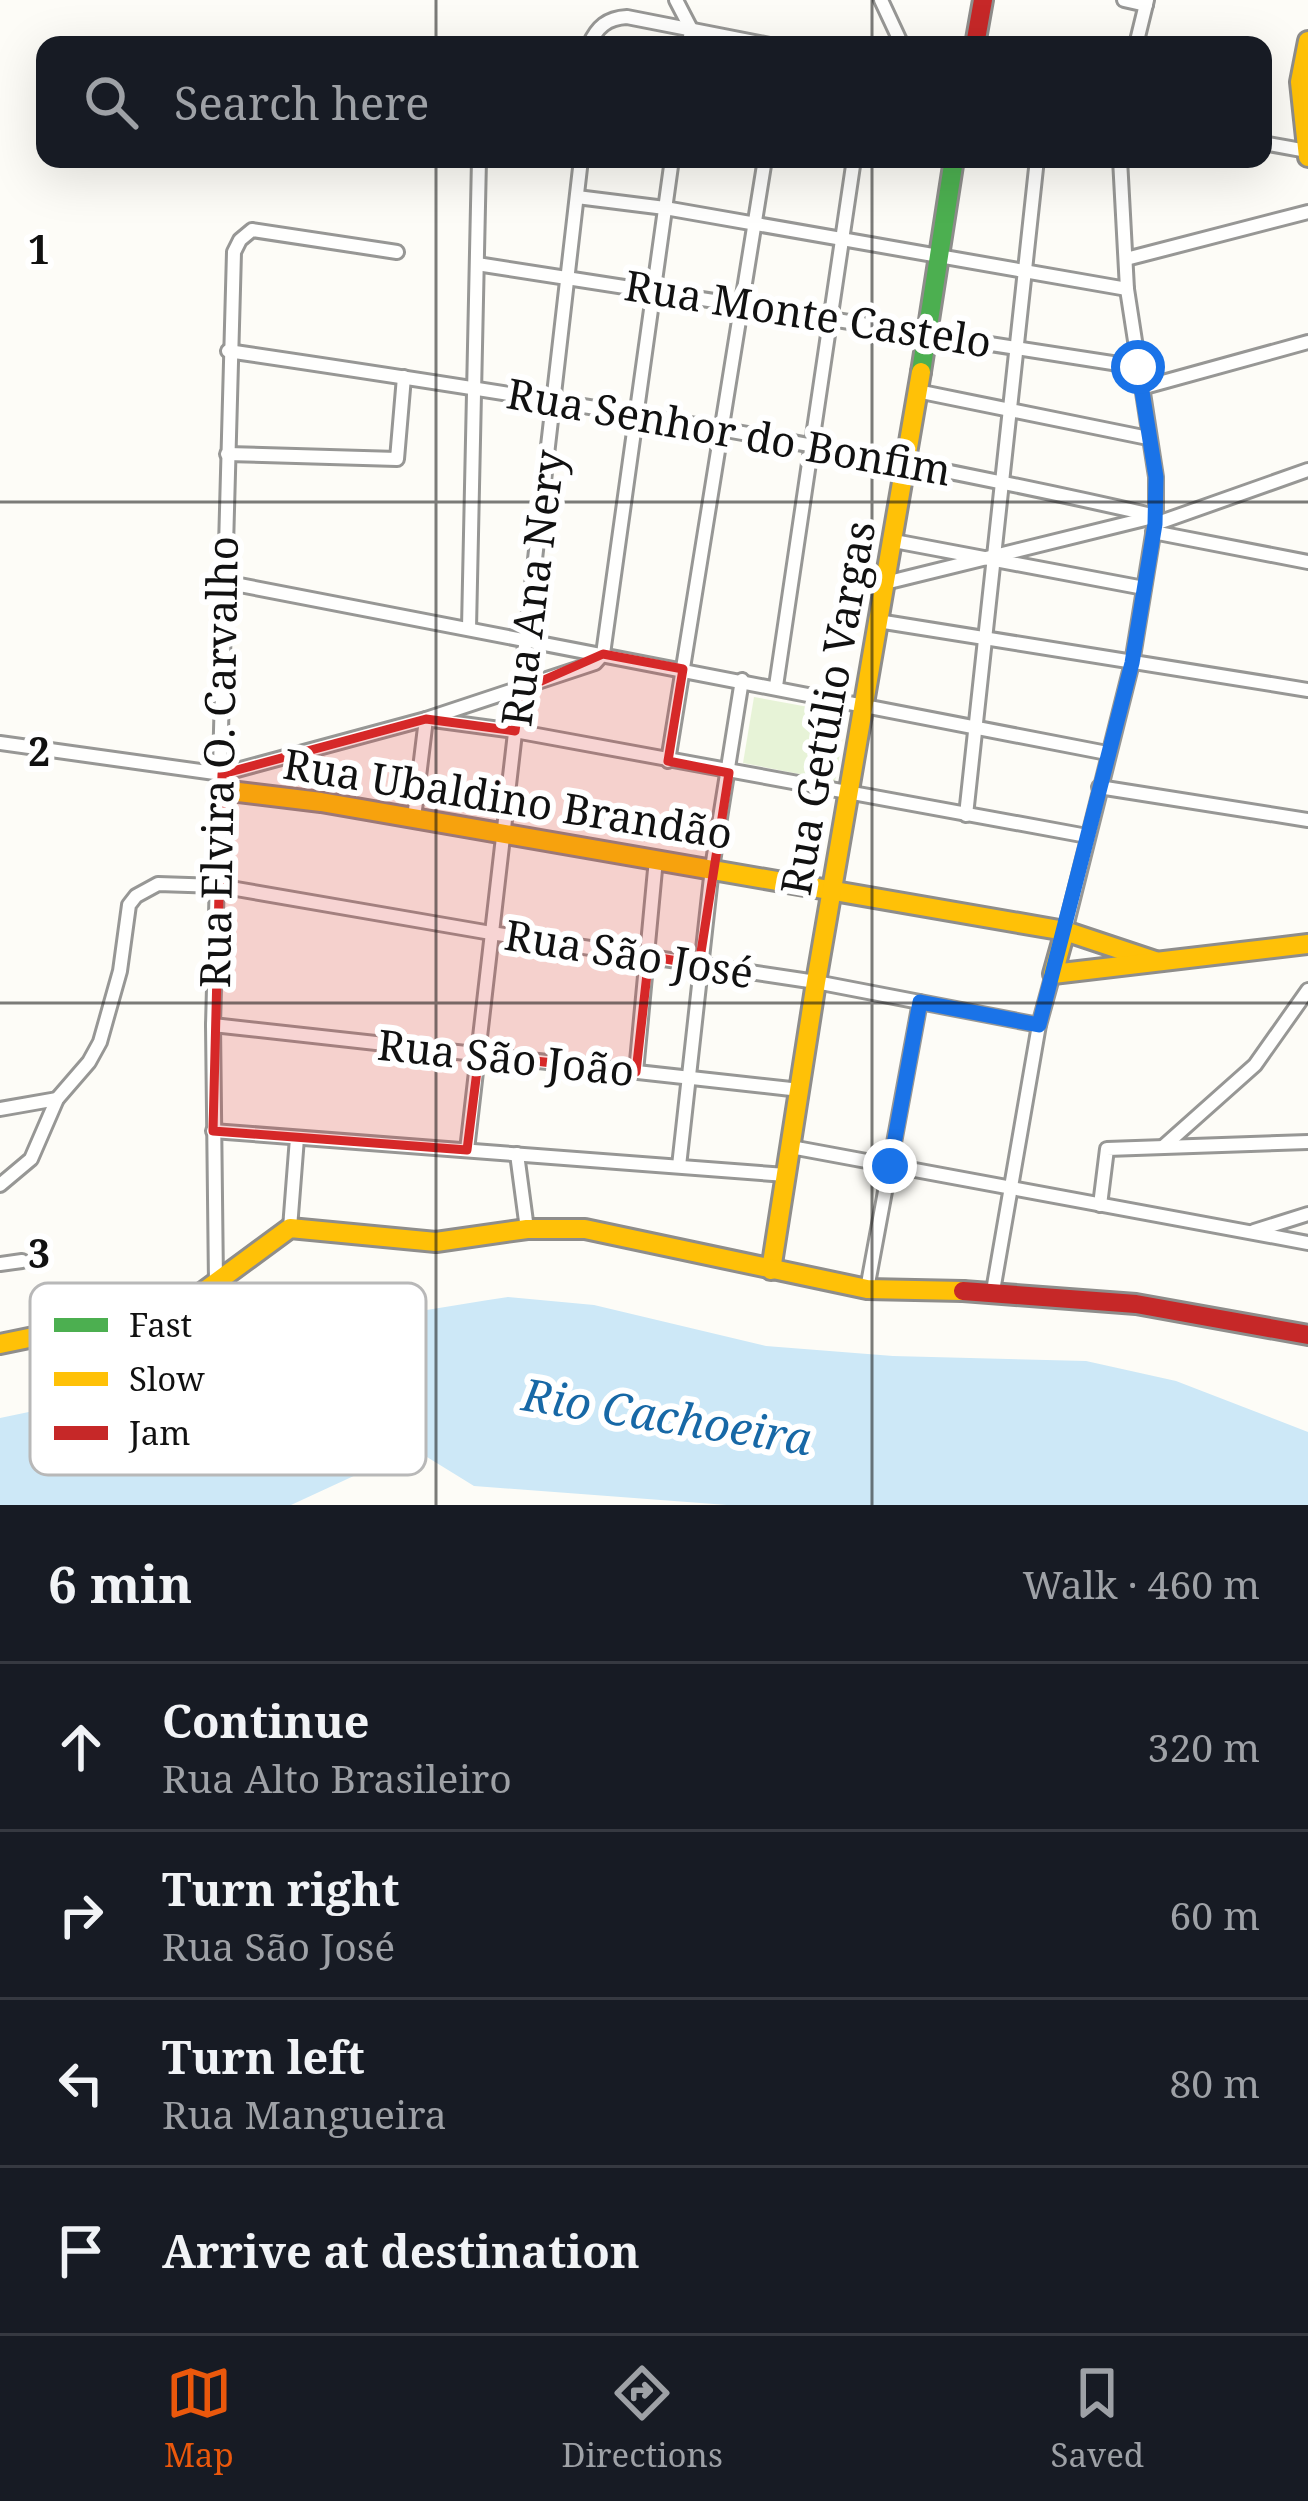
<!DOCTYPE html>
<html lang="en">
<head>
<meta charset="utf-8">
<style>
	body { margin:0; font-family:"Noto Serif",serif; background:#20242c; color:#f1f3f6 }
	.stop { position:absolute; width:36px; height:36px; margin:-27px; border:9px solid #1a73e8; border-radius:50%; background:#fff }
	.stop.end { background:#1a73e8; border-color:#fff; box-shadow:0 3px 12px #0008 }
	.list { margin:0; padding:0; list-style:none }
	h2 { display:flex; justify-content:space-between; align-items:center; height:156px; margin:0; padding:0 48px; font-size:51px }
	h2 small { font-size:39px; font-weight:400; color:#9ea1a6 }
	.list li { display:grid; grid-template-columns:78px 1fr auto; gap:36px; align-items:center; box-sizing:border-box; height:168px; padding:0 48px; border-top:3px solid #363941 }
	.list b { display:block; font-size:45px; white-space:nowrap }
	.list p { margin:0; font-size:39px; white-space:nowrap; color:#9ea1a6 }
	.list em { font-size:39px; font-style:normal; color:#9ea1a6 }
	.icon { flex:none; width:66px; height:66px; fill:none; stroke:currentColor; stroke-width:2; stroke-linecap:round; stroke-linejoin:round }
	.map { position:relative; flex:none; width:1308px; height:1505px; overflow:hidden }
	.search { position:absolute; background:#171b24; box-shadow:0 12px 48px #0002; left:36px; right:36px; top:36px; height:132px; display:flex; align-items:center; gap:30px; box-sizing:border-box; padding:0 42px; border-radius:24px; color:#9ea1a6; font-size:45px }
	.sheet { height:828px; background:#171b24 }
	nav { display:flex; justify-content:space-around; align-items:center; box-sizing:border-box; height:168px; border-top:3px solid #363941; background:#171b24; font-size:33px; color:#9ea1a6 }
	nav a { display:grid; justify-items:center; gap:6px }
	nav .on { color:#ea580c }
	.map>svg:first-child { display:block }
	.green { fill:#e7f3d7 }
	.water { fill:#cde8f7 }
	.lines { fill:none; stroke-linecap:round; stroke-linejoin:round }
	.street-casing { stroke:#979795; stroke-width:18 }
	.fast-casing { stroke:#8e8d8b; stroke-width:24 }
	.slow-casing { stroke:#8e8d8b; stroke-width:24 }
	.jam-casing { stroke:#8e8d8b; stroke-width:24 }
	.street { stroke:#fffffe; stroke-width:12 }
	.fast { stroke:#4caf50; stroke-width:18 }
	.slow { stroke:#ffc107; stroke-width:18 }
	.jam { stroke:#c62828; stroke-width:18 }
	.route { stroke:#1a73e8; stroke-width:15 }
	.marked { fill:#d62828; fill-opacity:0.2; stroke:#d62828; stroke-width:9; stroke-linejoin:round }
	.grid { fill:none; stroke:#111; stroke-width:3; stroke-opacity:0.55 }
	.labels { text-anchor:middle; stroke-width:12; stroke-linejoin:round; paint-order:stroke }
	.street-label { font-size:42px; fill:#111; stroke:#fff }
	.water-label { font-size:45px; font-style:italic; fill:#1768a6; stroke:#fff }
	.key { fill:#fff; stroke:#b8b8b8; stroke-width:3 }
	.key-label { font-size:33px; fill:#111 }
	.grid-label { font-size:39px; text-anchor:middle; font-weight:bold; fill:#111; stroke:#fff; stroke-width:12; stroke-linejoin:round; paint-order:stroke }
</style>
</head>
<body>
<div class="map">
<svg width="1308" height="1505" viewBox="0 0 1308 1505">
	<rect width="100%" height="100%" fill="#fdfcf7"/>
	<polygon class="green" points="754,697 847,714 835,781 743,763"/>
	<path class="water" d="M508,1297L594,1305L766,1346L893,1356L1086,1361L1176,1381L1308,1432V1505H727L474,1486L427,1457L371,1468L291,1505H0V1418C114,1396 224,1359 337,1329C393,1314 451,1306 508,1297Z"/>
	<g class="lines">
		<g class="street-casing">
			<g id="street">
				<polyline points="676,0 691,29 689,45"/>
				<polyline points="881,0 902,45"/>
				<polyline points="1124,0 1146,5"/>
				<path d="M589,45C597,27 607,18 627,17L770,45"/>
				<polyline points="1136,45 1147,0"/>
				<polyline points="1263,143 1307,151"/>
				<polyline points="577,197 665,208 1127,289"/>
				<polyline points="1126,259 1308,212"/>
				<polyline points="477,264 1138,367"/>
				<path d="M228,351C539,397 850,446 1156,516"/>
				<polyline points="1141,388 1308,342"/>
				<polyline points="917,391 1148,438"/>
				<polyline points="227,454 397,459 404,377"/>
				<polyline points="1155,524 1308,470"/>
				<polyline points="1153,532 1308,562"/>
				<polyline points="894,541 1144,588"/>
				<polyline points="224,582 1107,753"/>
				<polyline points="885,583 1149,518"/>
				<polyline points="878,621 1308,690"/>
				<polyline points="469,628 479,159"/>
				<polyline points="776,686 854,159"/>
				<polyline points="433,720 515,731 1087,836"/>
				<polyline points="0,743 222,774 426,719 595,663 603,654 672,159"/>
				<polyline points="668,761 765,159"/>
				<polyline points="1099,787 1308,820"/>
				<polyline points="966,815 1037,159"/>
				<polyline points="414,818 426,719"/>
				<polyline points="1065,931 1132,663 1156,516 1156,477 1127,289 1120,159"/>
				<polyline points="213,1025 800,1090"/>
				<polyline points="636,1072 656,859"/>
				<polyline points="0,1109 57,1099"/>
				<polyline points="213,1131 786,1175"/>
				<polyline points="1164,1146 1255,1065 1308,990"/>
				<polyline points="791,1147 1308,1243"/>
				<polyline points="467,1150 580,168"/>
				<polyline points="517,1154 527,1229"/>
				<polyline points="679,1166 712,868 742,680"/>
				<polyline points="0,1185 31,1159 57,1099 89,1062 100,1042 120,971 129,905 136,896 158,884 219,886 491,933 816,982 1039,1025"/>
				<polyline points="1100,1205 1107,1149 1308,1142"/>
				<polyline points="290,1228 297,1138"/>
				<polyline points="1254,1231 1308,1214"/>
				<polyline points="0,1264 22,1261"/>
				<polyline points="216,1283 213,1025 234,252 240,240 252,230 397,252"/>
				<polyline points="867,1289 920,1002"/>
				<polyline points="993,1291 1039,1025 1053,974"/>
			</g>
		</g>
		<g class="fast-casing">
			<polyline id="fast" points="921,372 954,159"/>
		</g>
		<g class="slow-casing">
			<g id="slow">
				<polyline points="1308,41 1300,82 1308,157"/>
				<polyline points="222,790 321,802 1065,931 1155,961"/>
				<polyline points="1065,931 1053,974 1308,944"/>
				<polyline points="771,1270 816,982 921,372"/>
				<polyline points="0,1344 184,1306 290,1228 436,1242 527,1229 585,1229 867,1289 963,1291"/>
			</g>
		</g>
		<g class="jam-casing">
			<g id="jam">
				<polyline points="975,45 983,0"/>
				<polyline points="963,1291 1136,1304 1308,1335"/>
			</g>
		</g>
		<use href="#street" class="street"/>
		<use href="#fast" class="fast"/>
		<use href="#slow" class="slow"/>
		<use href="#jam" class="jam"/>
	</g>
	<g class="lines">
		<polyline class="route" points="890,1166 920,1002 1039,1025 1132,663 1155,524 1156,477 1138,367"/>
	</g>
	<path class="marked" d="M603,654L683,669L668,761L729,773L699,965L649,956L636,1072L479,1055L467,1150L213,1131L222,774L426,719L515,731L521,690Z"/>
	<path class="grid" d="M436,0V45M872,0V45M436,159V1505M872,159V1505M0,502H1308M0,1003H1308"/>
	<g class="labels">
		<g class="street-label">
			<text transform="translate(808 314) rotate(9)" y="15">Rua Monte Castelo</text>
			<text transform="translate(729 432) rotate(10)" y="15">Rua Senhor do Bonfim</text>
			<text transform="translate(533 588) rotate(-83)" y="15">Rua Ana Nery</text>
			<text transform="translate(828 708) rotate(-80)" y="15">Rua Getúlio Vargas</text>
			<text transform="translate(219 762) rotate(-89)" y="15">Rua Elvira O. Carvalho</text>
			<text transform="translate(508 799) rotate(9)" y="15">Rua Ubaldino Brandão</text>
			<text transform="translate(629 954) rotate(9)" y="15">Rua São José</text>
			<text transform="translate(506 1058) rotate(6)" y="15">Rua São João</text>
		</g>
		<g class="water-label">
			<text transform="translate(667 1417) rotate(9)" y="16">Rio Cachoeira</text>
		</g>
	</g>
	<rect x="30" y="1283" width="396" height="192" rx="18" class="key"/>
	<rect x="54" y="1318" width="54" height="14" fill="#4caf50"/>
	<rect x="54" y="1372" width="54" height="14" fill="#ffc107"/>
	<rect x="54" y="1426" width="54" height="14" fill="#c62828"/>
	<g class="key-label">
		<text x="129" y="1337">Fast</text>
		<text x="129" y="1391">Slow</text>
		<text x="129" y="1445">Jam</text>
	</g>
	<g class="grid-label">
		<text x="39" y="264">1</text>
		<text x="39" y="766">2</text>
		<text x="39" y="1268">3</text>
	</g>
</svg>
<div class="stop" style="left:1138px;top:367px"></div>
<div class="stop end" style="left:890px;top:1166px"></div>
<div class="search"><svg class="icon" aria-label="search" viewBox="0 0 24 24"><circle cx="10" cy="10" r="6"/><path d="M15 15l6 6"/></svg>Search here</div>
</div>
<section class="sheet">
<h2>6 min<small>Walk · 460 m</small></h2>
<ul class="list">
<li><svg class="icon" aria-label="ahead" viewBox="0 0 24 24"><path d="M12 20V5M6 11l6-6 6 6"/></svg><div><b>Continue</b><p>Rua Alto Brasileiro</p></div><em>320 m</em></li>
<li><svg class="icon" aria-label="right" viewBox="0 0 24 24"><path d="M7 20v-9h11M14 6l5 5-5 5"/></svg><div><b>Turn right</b><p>Rua São José</p></div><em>60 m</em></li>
<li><svg class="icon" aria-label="left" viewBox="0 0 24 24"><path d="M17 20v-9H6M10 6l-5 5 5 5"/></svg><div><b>Turn left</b><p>Rua Mangueira</p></div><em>80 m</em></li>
<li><svg class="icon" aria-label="arrive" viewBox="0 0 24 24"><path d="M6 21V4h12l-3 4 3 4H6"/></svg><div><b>Arrive at destination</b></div></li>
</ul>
</section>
<nav>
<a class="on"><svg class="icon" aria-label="map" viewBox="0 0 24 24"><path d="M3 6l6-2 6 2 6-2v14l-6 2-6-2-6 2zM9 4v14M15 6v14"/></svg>Map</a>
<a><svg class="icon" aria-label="directions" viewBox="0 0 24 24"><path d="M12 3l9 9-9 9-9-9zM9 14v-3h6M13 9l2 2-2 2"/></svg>Directions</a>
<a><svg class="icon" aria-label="saved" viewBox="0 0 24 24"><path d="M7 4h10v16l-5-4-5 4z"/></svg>Saved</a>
</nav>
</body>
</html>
